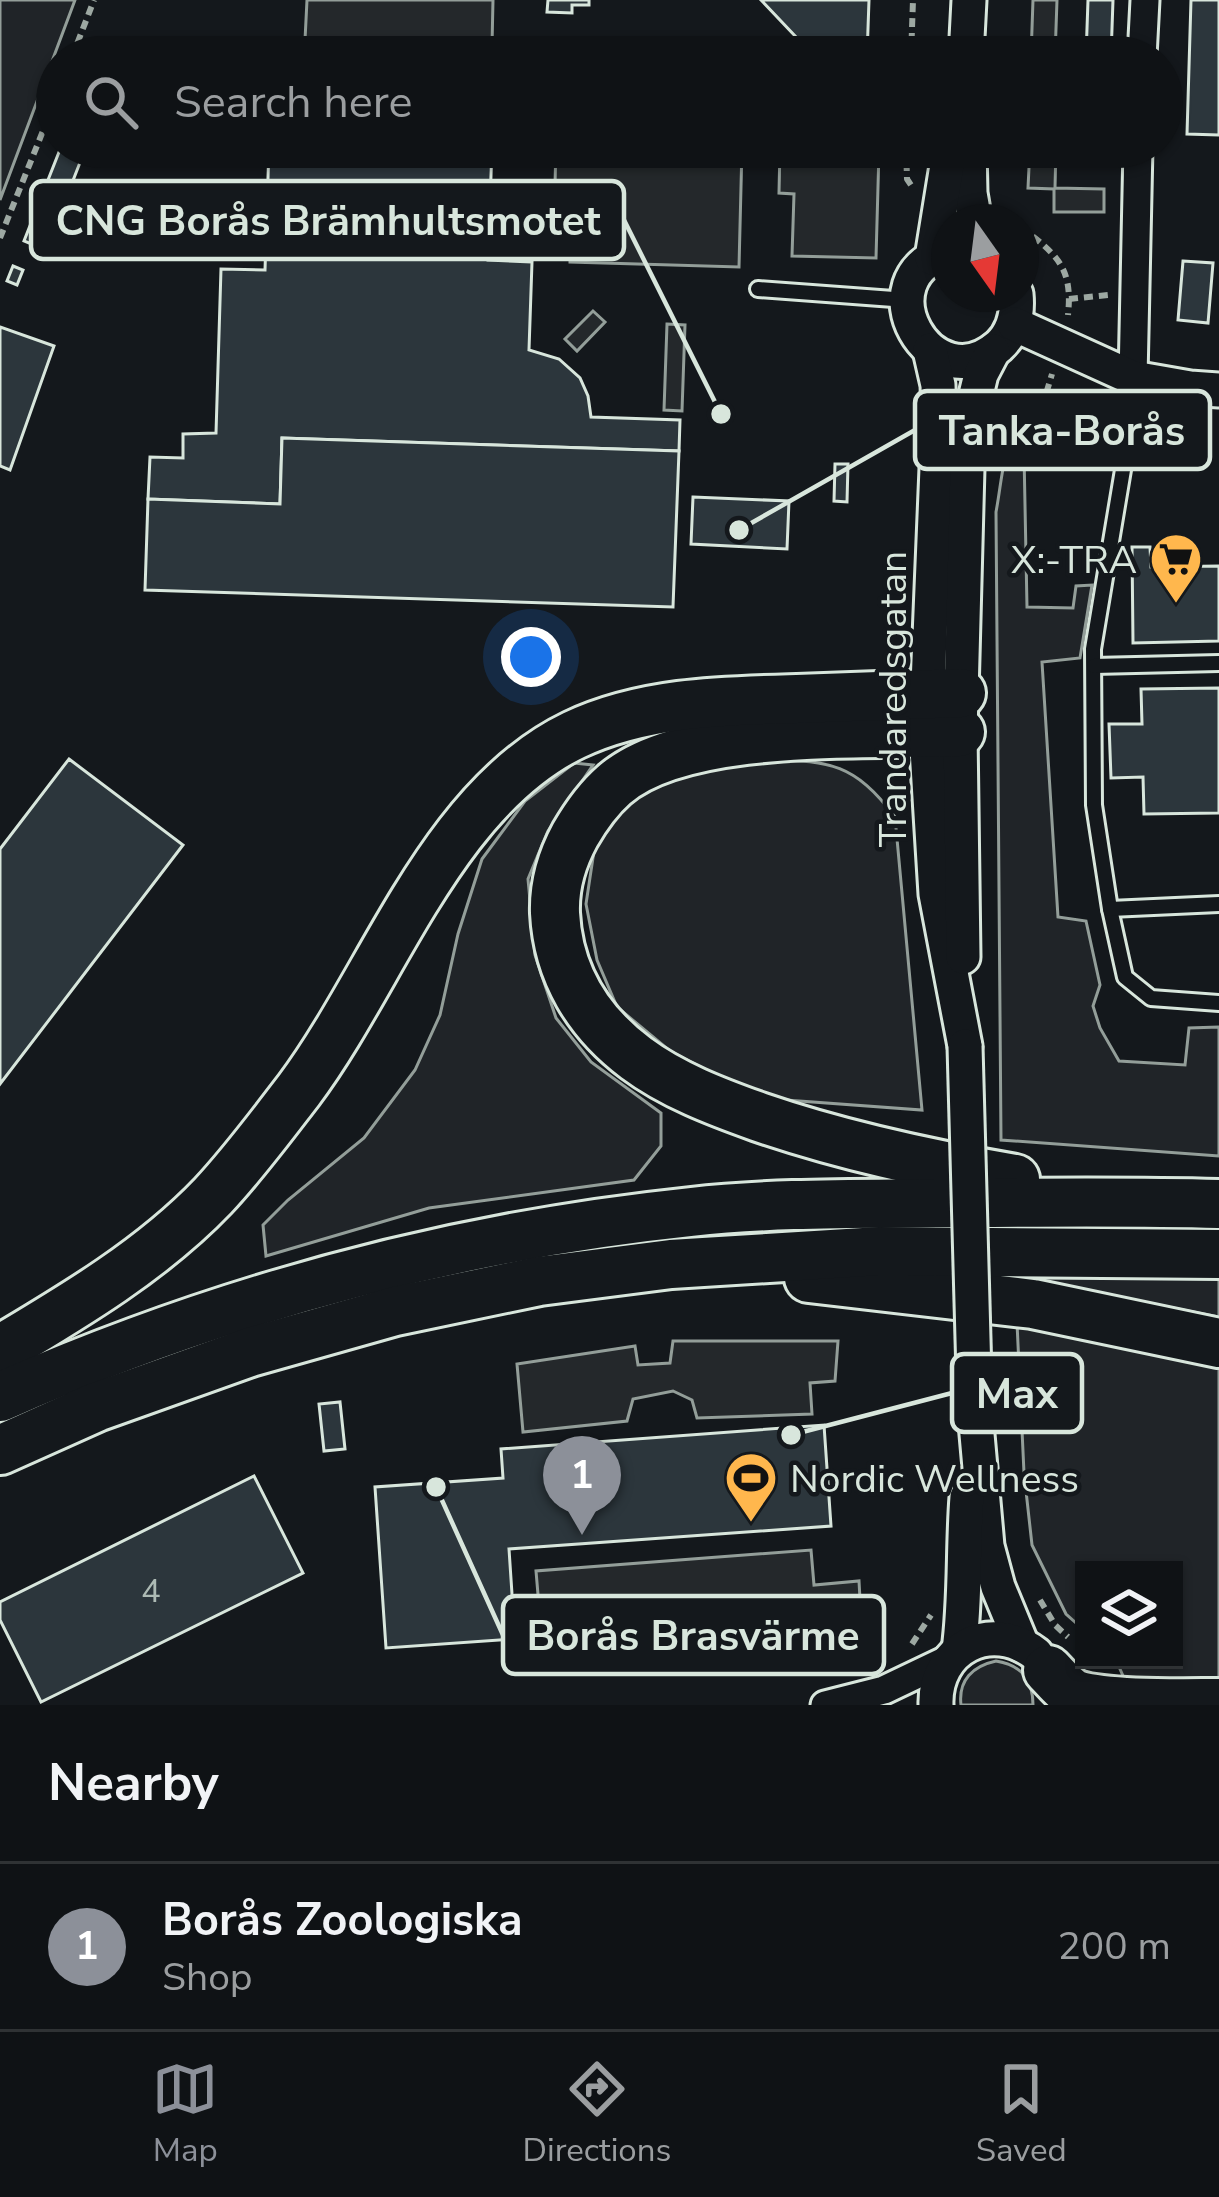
<!DOCTYPE html>
<html lang="en">
<head>
<meta charset="utf-8">
<style>
	body { margin:0; font-family:"Nunito Sans",sans-serif; background:#181b1e; color:#f1f3f6 }
	.controls { position:absolute; right:36px; bottom:36px; display:grid; overflow:hidden; border-radius:0px; box-shadow:0 3px 9px #0004 }
	.controls button { width:108px; height:108px; display:grid; place-items:center; padding:0; border:0; border-bottom:3px solid #2f3234; background:#0f1215; color:#f1f3f6; font:60px sans-serif }
	.compass { position:absolute; left:931px; top:204px; width:108px; height:108px; border-radius:50%; background:#0f1215; box-shadow:0 3px 9px #0004; rotate:166deg }
	.you { position:absolute; left:531px; top:657px; width:42px; height:42px; margin:-30px; border:9px solid #fff; border-radius:50%; background:#1a73e8; box-shadow:0 0 0 18px #1a73e833 }
	.badge { display:grid; place-items:center; width:78px; height:78px; border-radius:50%; background:#8c9099; color:#fff; font-size:39px; font-weight:700 }
	.pin { position:absolute; translate:-50% -99px; filter:drop-shadow(0 3px 6px #0008) }
	.pin::after { content:''; position:absolute; top:63px; width:42px; height:36px; background:inherit; clip-path:polygon(0 0,100% 0,50% 100%) }
	.list { margin:0; padding:0; list-style:none }
	h2 { display:flex; justify-content:space-between; align-items:center; height:156px; margin:0; padding:0 48px; font-size:51px }
	h2 small { font-size:39px; font-weight:400; color:#9b9ea0 }
	.list li { display:grid; grid-template-columns:78px 1fr auto; gap:36px; align-items:center; box-sizing:border-box; height:168px; padding:0 48px; border-top:3px solid #2f3234 }
	.list b { display:block; font-size:45px; white-space:nowrap }
	.list p { margin:0; font-size:39px; white-space:nowrap; color:#9b9ea0 }
	.list em { font-size:39px; font-style:normal; color:#9b9ea0 }
	.icon { flex:none; width:66px; height:66px; fill:none; stroke:currentColor; stroke-width:2; stroke-linecap:round; stroke-linejoin:round }
	.map { position:relative; flex:none; width:1219px; height:1705px; overflow:hidden }
	.search { position:absolute; background:#0f1215; box-shadow:0 3px 9px #0004; left:36px; right:36px; top:36px; height:132px; display:flex; align-items:center; gap:30px; box-sizing:border-box; padding:0 42px; border-radius:66px; color:#9b9ea0; font-size:45px }
	.sheet { height:324px; background:#0f1215 }
	nav { display:flex; justify-content:space-around; align-items:center; box-sizing:border-box; height:168px; border-top:3px solid #2f3234; background:#0f1215; font-size:33px; color:#9b9ea0 }
	nav a { display:grid; justify-items:center; gap:6px }
	nav .on { color:#8c9099 }
	.map>svg:first-child { display:block }
	.green { fill:#202428; stroke:#939e99; stroke-width:3 }
	.parking { fill:#24282b; stroke:#939e99; stroke-width:3 }
	.building { fill:#2c363c; stroke:#d8e6dc; stroke-width:3 }
	.lines { fill:none; stroke-linecap:round; stroke-linejoin:round }
	.service-casing { stroke:#d8e6dc; stroke-width:20 }
	.minor-casing { stroke:#d8e6dc; stroke-width:33 }
	.tertiary-casing { stroke:#d8e6dc; stroke-width:39 }
	.motorway-casing { stroke:#d8e6dc; stroke-width:54 }
	.path { stroke:#9da8a2; stroke-width:6; stroke-dasharray:9 6; stroke-linecap:butt }
	.service { stroke:#14181c; stroke-width:14 }
	.minor { stroke:#14181c; stroke-width:27 }
	.tertiary { stroke:#14181c; stroke-width:33 }
	.motorway { stroke:#14181c; stroke-width:48 }
	.tertiary-bridge-casing { stroke:#d8e6dc; stroke-width:39; stroke-linecap:butt }
	.tertiary-bridge { stroke:#14181c; stroke-width:33 }
	.labels { text-anchor:middle; stroke-width:9; stroke-linejoin:round; paint-order:stroke }
	.number-label { font-size:33px; fill:#adbab4 }
	.poi-label { font-size:39px; fill:#d8e6dc; stroke:#14181c; text-anchor:end }
	.street-label { font-size:39px; fill:#d8e6dc; stroke:#14181c }
	.leader { fill:none; stroke:#d8e6dc; stroke-width:4.5 }
	.callout-dot { fill:#d8e6dc; stroke:#14181c; stroke-width:4.5 }
	.callout { fill:#14181c; stroke:#d8e6dc; stroke-width:4.5 }
	.callout-label { font-size:42px; text-anchor:middle; font-weight:bold; fill:#d8e6dc }
</style>
</head>
<body>
<div class="map">
<svg width="1219" height="1705" viewBox="0 0 1219 1705">
	<rect width="100%" height="100%" fill="#14181c"/>
	<g class="green">
		<polygon points="0,0 75,0 0,200"/>
		<path d="M1057,418L1099,419L1104,448L1024,454L1027,607L1073,608L1076,586L1092,585L1080,658L1042,662L1058,917L1086,921L1100,985L1093,1006L1100,1028L1119,1061L1185,1065L1189,1028L1219,1027V1156L1001,1140L996,512C1006,459 998,435 1057,418Z"/>
		<path d="M755,759C824,762 850,757 895,817L922,1110L760,1098L670,1051L617,1007L597,960L586,904L594,851L619,807L668,777Z"/>
		<polygon points="574,763 593,765 548,831 528,879 535,955 556,1018 591,1062 661,1113 661,1146 634,1180 429,1208 266,1256 263,1225 288,1200 364,1138 415,1070 440,1015 458,934 482,859 525,801"/>
		<polygon points="1024,1273 1219,1277 1219,1317 1102,1294 1025,1286"/>
		<polygon points="1017,1323 1219,1363 1219,1687 1128,1687 1116,1660 1174,1660 1174,1570 1084,1570 1084,1630 1066,1614 1032,1545 1024,1473"/>
		<path d="M996,1661C1021,1665 1033,1679 1033,1705H961C958,1680 973,1666 996,1661Z"/>
	</g>
	<g class="parking">
		<polygon points="307,0 493,0 492,46 305,40"/>
		<polygon points="1033,0 1057,0 1055,57 1031,57"/>
		<polygon points="556,147 742,147 739,267 570,262 570,241 563,240 565,185 555,184"/>
		<polygon points="1030,147 1056,147 1055,188 1104,189 1104,212 1054,212 1054,189 1028,188"/>
		<polygon points="780,148 879,151 876,258 792,256 794,194 779,193"/>
		<polygon points="593,311 605,322 577,351 565,339"/>
		<polygon points="667,324 685,325 682,411 664,410"/>
		<polygon points="673,1341 838,1341 835,1381 810,1383 812,1414 697,1418 692,1400 673,1391 633,1399 627,1421 523,1432 517,1364 635,1346 638,1365 670,1363"/>
		<polygon points="811,1550 814,1585 859,1581 861,1618 542,1642 536,1571"/>
	</g>
	<g class="building">
		<polygon points="548,0 589,0 589,5 572,5 572,13 547,12"/>
		<polygon points="761,0 869,0 867,57 815,57"/>
		<polygon points="1088,0 1113,0 1111,57 1086,57"/>
		<polygon points="1191,0 1219,0 1219,135 1187,134"/>
		<polygon points="61,147 86,147 46,250 24,241"/>
		<polygon points="269,147 492,147 488,260 532,262 529,350 559,359 580,378 588,396 591,417 680,420 679,451 282,438 280,504 148,499 150,457 183,458 183,434 216,433 221,269 265,270"/>
		<polygon points="1183,261 1213,263 1208,323 1178,320"/>
		<polygon points="13,266 23,270 17,285 7,281"/>
		<polygon points="0,327 54,346 10,470 0,466"/>
		<polygon points="282,438 679,451 673,607 145,590 148,499 280,504"/>
		<polygon points="835,464 848,464 847,502 834,501"/>
		<polygon points="693,497 789,501 787,549 691,544"/>
		<polygon points="1132,547 1150,547 1151,567 1219,566 1219,641 1133,643"/>
		<polygon points="1219,688 1219,813 1144,814 1143,777 1111,778 1109,724 1142,724 1141,689"/>
		<polygon points="69,759 183,845 0,1084 0,849"/>
		<polygon points="340,1402 345,1449 324,1451 319,1404"/>
		<polygon points="824,1425 831,1526 509,1549 515,1639 386,1648 375,1487 503,1478 501,1449"/>
		<polygon points="254,1476 303,1573 41,1702 0,1620 0,1602"/>
	</g>
	<g class="lines">
		<g class="service-casing">
			<g id="service">
				<polyline points="758,289 907,300"/>
				<polyline points="1133,378 1129,434 1093,649 1094,805 1110,909 1125,977 1151,998 1219,1003"/>
				<polyline points="1094,666 1219,663"/>
				<polyline points="1110,909 1219,904"/>
			</g>
		</g>
		<g class="minor-casing">
			<g id="minor">
				<polyline points="1142,57 1145,0"/>
				<polyline points="1133,378 1138,147"/>
				<polyline points="825,1705 884,1690 951,1658"/>
			</g>
		</g>
		<g class="tertiary-casing">
			<g id="tertiary">
				<polyline points="966,57 969,0"/>
				<polyline points="969,147 970,193 975,222"/>
				<path d="M949,251C859,278 932,405 999,346C1014,332 1018,314 1016,294"/>
				<polyline points="932,258 950,147"/>
				<polyline points="1014,324 1133,378 1190,388 1219,390"/>
				<polyline points="930,350 938,385 939,420 926,733 936,894 965,1046"/>
				<polyline points="963,957 960,732 967,468 970,420 981,374 993,351"/>
				<polyline points="975,1412 987,1546 998,1587 1022,1645"/>
				<path d="M959,1650C966,1600 963,1548 967,1497"/>
				<path d="M936,1705C934,1648 991,1619 1036,1654"/>
			</g>
		</g>
		<g class="motorway-casing">
			<g id="motorway">
				<path d="M960,732C868,735 684,724 614,785C598,799 586,816 575,835C562,859 554,885 555,913C558,973 588,1022 636,1058C672,1085 717,1102 759,1117C843,1146 928,1164 1015,1179"/>
				<polyline points="809,1278 1033,1304 1219,1343"/>
				<path d="M0,1350C74,1306 153,1259 213,1196C244,1163 272,1125 299,1090C383,978 441,799 574,735C643,702 723,701 797,699C852,697 906,695 961,693"/>
				<path d="M0,1397C220,1300 452,1237 691,1212C771,1203 856,1204 937,1203C1031,1203 1125,1201 1219,1204"/>
				<polyline points="0,1450 96,1407 250,1352 395,1311 539,1281 671,1264 880,1251 1219,1254"/>
				<path d="M1048,1670C1057,1679 1065,1690 1076,1695C1108,1705 1182,1703 1219,1703"/>
			</g>
		</g>
		<g class="path">
			<polyline points="72,57 94,0"/>
			<polyline points="911,57 913,0"/>
			<polyline points="906,147 907,179 913,188"/>
			<polyline points="1003,211 1015,222"/>
			<path d="M1021,227C1057,255 1073,267 1068,315"/>
			<polyline points="0,238 57,96"/>
			<polyline points="1069,299 1108,295"/>
			<polyline points="999,449 1043,404 1052,374"/>
			<polyline points="1040,1600 1055,1625 1068,1637"/>
			<polyline points="912,1644 931,1615"/>
		</g>
		<use href="#service" class="service"/>
		<use href="#minor" class="minor"/>
		<use href="#tertiary" class="tertiary"/>
		<use href="#motorway" class="motorway"/>
		<g class="tertiary-bridge-casing">
			<polyline id="tertiary-bridge" points="965,1046 975,1412"/>
		</g>
		<use href="#tertiary-bridge" class="tertiary-bridge"/>
	</g>
	<defs>
		<g id="supermarket-pin" transform="scale(2.7)"><path d="M0 17L-7.5 6A9.5 9.5 0 1 1 7.5 6Z" fill="#ffb74d" stroke="#14181c"/><path d="M-6-5.5h2.5l.6 2H6L4.5 2H-2.5L-4.4-4H-6ZM-1.5 3.2a1.3 1.3 0 1 0 .1 0ZM3 3.2a1.3 1.3 0 1 0 .1 0Z" fill="#111"/></g>
		<g id="stadium-pin" transform="scale(2.7)"><path d="M0 17L-7.5 6A9.5 9.5 0 1 1 7.5 6Z" fill="#ffb74d" stroke="#14181c"/><path d="M0-5a6.5 5 0 1 0 0 10a6.5 5 0 1 0 0-10ZM-3.5-1.8h7v3.6h-7Z" fill="#111"/></g>
	</defs>
	<g fill-rule="evenodd">
		<use href="#supermarket-pin" x="1176" y="559"/>
		<use href="#stadium-pin" x="751" y="1478"/>
	</g>
	<g class="labels">
		<g class="number-label">
			<text x="151" y="1602">4</text>
		</g>
		<g class="poi-label">
			<text x="1137" y="573">X:-TRA</text>
			<text x="790" y="1492" text-anchor="start">Nordic Wellness</text>
		</g>
		<g class="street-label">
			<text transform="translate(892 699) rotate(-90)" y="14">Trandaredsgatan</text>
		</g>
	</g>
	<path class="leader" d="M721 414L624 220M739 530L915 430M791 1435L952 1393M436 1487L503 1635"/>
	<g class="callout-dot">
		<circle cx="721" cy="414" r="12"/>
		<circle cx="739" cy="530" r="12"/>
		<circle cx="791" cy="1435" r="12"/>
		<circle cx="436" cy="1487" r="12"/>
	</g>
	<g class="callout">
		<rect x="31" y="181" width="593" height="78" rx="12"/>
		<rect x="915" y="391" width="295" height="78" rx="12"/>
		<rect x="952" y="1354" width="130" height="78" rx="12"/>
		<rect x="503" y="1596" width="381" height="78" rx="12"/>
	</g>
	<g class="callout-label">
		<text x="328" y="235">CNG Borås Brämhultsmotet</text>
		<text x="1062" y="445">Tanka-Borås</text>
		<text x="1017" y="1408">Max</text>
		<text x="693" y="1650">Borås Brasvärme</text>
	</g>
</svg>
<div class="controls">
<button><svg class="icon" aria-label="layers" viewBox="0 0 24 24"><path d="M12 4l9 5-9 5-9-5zM3 14l9 5 9-5"/></svg></button>
</div>
<svg class="compass" viewBox="-18 -18 36 36"><path d="M0-13l5 13h-10z" fill="#e53935"/><path d="M0 13l5-13h-10z" fill="#9b9ea0"/></svg>
<div class="you"></div>
<div class="pin badge" style="left:582px;top:1535px">1</div>
<div class="search"><svg class="icon" aria-label="search" viewBox="0 0 24 24"><circle cx="10" cy="10" r="6"/><path d="M15 15l6 6"/></svg>Search here</div>
</div>
<section class="sheet">
<h2>Nearby<small></small></h2>
<ul class="list">
<li><span class="badge">1</span><div><b>Borås Zoologiska</b><p>Shop</p></div><em>200 m</em></li>
</ul>
</section>
<nav>
<a class="on"><svg class="icon" aria-label="map" viewBox="0 0 24 24"><path d="M3 6l6-2 6 2 6-2v14l-6 2-6-2-6 2zM9 4v14M15 6v14"/></svg>Map</a>
<a><svg class="icon" aria-label="directions" viewBox="0 0 24 24"><path d="M12 3l9 9-9 9-9-9zM9 14v-3h6M13 9l2 2-2 2"/></svg>Directions</a>
<a><svg class="icon" aria-label="saved" viewBox="0 0 24 24"><path d="M7 4h10v16l-5-4-5 4z"/></svg>Saved</a>
</nav>
</body>
</html>
